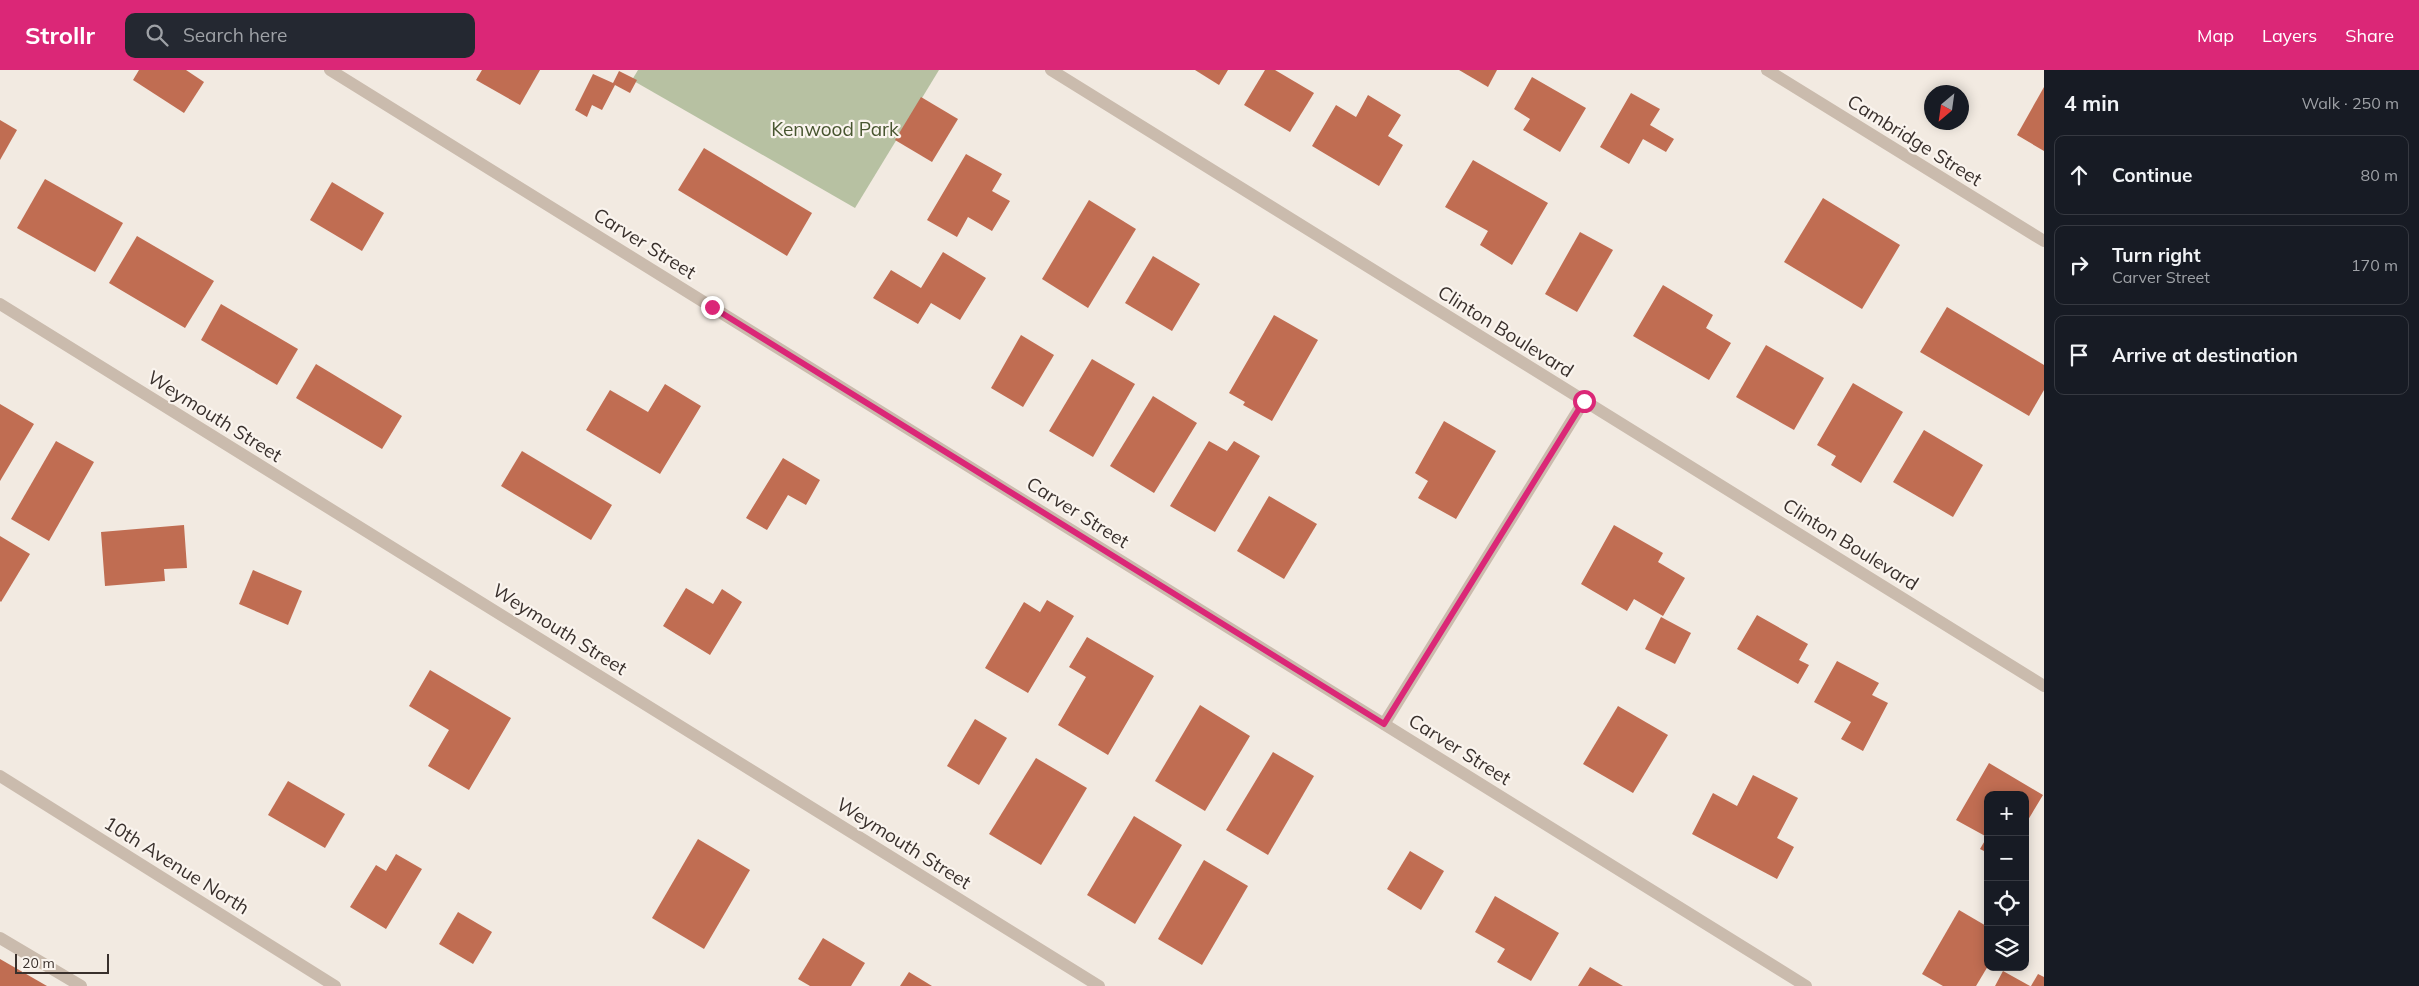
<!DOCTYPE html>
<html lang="en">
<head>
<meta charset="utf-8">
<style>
	body { margin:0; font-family:Mulish,sans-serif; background:#242831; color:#f1f3f6 }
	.controls { position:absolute; right:15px; bottom:15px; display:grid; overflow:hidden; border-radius:10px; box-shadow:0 2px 12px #0003 }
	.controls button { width:45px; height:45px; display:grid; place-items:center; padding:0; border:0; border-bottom:1px solid #363941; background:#171b24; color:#f1f3f6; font:25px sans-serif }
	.compass { position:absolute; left:1924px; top:15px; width:45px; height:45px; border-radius:50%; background:#171b24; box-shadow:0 2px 12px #0003; rotate:209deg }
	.scale { position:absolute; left:15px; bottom:12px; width:94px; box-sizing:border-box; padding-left:5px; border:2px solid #39302c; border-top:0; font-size:14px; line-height:18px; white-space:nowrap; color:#39302c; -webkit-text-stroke:4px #faf4ee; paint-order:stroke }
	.stop { position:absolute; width:15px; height:15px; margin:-11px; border:4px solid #db2777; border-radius:50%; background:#fff }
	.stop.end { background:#db2777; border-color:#fff; box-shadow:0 1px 5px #0008 }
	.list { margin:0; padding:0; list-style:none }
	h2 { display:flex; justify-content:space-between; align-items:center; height:65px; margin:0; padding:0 20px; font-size:21px }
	h2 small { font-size:16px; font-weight:400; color:#9ea1a6 }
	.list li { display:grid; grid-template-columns:32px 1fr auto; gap:15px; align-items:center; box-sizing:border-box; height:80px; margin:0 10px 10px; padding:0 10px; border:1px solid #363941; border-radius:10px }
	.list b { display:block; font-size:19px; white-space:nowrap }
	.list p { margin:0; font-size:16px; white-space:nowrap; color:#9ea1a6 }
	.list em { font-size:16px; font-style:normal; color:#9ea1a6 }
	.icon { flex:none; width:28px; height:28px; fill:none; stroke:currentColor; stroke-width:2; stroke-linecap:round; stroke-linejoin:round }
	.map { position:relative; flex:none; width:2044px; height:916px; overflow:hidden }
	header { display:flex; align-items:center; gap:30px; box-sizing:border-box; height:70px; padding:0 25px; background:#db2777; color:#fff }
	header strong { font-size:24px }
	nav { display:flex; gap:28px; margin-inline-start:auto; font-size:18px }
	.search { width:350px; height:45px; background:#242831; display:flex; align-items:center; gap:12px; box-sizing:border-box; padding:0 18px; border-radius:10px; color:#9ea1a6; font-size:19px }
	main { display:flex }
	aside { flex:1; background:#171b24 }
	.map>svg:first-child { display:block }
	.green { fill:#b7c1a2 }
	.building { fill:#c06d52 }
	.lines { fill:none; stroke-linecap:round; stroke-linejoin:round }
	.minor { stroke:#cabbad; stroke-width:12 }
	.route { stroke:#db2777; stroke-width:6 }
	.labels { text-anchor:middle; stroke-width:4.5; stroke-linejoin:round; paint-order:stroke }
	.park-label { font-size:19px; fill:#485630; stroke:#faf4ee }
	.street-label { font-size:19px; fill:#39302c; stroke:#faf4ee }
</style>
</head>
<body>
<header>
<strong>Strollr</strong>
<div class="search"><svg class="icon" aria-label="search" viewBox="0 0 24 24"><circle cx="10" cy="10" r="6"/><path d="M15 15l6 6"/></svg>Search here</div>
<nav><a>Map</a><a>Layers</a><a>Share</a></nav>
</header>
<main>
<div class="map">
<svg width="2044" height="916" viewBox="0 0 2044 916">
	<rect width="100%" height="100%" fill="#f2eae1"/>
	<polygon class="green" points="638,0 939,0 855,138 632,10"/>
	<g class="building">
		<polygon points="139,0 186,0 204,12 184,43 133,10"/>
		<polygon points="482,0 540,0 520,35 476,10"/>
		<polygon points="1195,0 1228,0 1219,15"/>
		<polygon points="1265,0 1275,0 1314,23 1290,62 1244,35"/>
		<polygon points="1459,0 1497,0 1488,17"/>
		<polygon points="619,1 637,10 630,23 615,15 602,40 592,35 587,47 575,40 593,4 613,13"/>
		<polygon points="1532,7 1586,38 1560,82 1523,60 1530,49 1514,39"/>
		<polygon points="2044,17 2044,81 2017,65"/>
		<polygon points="1631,23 1660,39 1650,55 1674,69 1666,82 1643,69 1629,94 1600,77"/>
		<polygon points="1368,25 1401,45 1388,66 1403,75 1379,116 1312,76 1336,35 1356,47"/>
		<polygon points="921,27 958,49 932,92 895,70"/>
		<polygon points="0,50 17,60 0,90"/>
		<polygon points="704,78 812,143 787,186 678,120"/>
		<polygon points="966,84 1002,104 992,121 1010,131 992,161 968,147 957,167 927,150"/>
		<polygon points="1473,90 1548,133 1512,195 1480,175 1488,161 1445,137"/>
		<polygon points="45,109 123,153 95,202 17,158"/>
		<polygon points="332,112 384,143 362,181 310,150"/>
		<polygon points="1823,128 1900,175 1862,239 1784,192"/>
		<polygon points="1089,130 1136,159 1088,238 1042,209"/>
		<polygon points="1580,162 1613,180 1577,242 1545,224"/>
		<polygon points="137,166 214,211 185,258 109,213"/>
		<polygon points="943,182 986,208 960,250 931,233 918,254 873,228 891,200 921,218"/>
		<polygon points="1153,186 1200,214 1172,261 1125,233"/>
		<polygon points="1663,215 1713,245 1706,258 1731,273 1709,310 1633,266"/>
		<polygon points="221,234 298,279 277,315 201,270"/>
		<polygon points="1947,237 2044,295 2044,320 2029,346 1920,282"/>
		<polygon points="1274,245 1318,270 1272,351 1243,335 1245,332 1229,323"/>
		<polygon points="1021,265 1054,285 1023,337 991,318"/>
		<polygon points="1766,275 1824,308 1794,360 1736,327"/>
		<polygon points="1092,289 1135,314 1093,387 1049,361"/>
		<polygon points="316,294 402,346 382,379 296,328"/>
		<polygon points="1853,313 1903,342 1861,413 1831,395 1836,386 1817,375"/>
		<polygon points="665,314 701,336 660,404 586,360 610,320 648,342"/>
		<polygon points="1153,326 1197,353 1154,423 1110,396"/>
		<polygon points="0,334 34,354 0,411"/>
		<polygon points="1444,351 1496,381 1456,449 1418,428 1428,411 1415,403"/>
		<polygon points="1924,360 1983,395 1953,447 1893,412"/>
		<polygon points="56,371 94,392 49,471 11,449"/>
		<polygon points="1209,371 1227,381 1234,371 1260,386 1215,462 1170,436"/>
		<polygon points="522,381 612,435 591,470 501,416"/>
		<polygon points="783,388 820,410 806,435 788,425 767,460 746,448"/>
		<polygon points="1269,426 1317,454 1284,509 1237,481"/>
		<polygon points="184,455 187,498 164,499 165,511 105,516 101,462"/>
		<polygon points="1614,455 1663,483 1658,492 1685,508 1663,546 1634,529 1627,541 1581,514"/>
		<polygon points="0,466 30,484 1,532 0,531"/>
		<polygon points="253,500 302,521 288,555 239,534"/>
		<polygon points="686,518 713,534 722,519 742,532 710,585 663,556"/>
		<polygon points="1047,530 1074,546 1028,623 985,598 1024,532 1040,542"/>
		<polygon points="1757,545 1808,574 1799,590 1809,595 1798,614 1737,579"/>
		<polygon points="1661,547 1691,563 1675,594 1645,579"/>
		<polygon points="1087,567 1154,606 1108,685 1058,655 1086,607 1069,597"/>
		<polygon points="1837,591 1879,613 1872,625 1888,633 1863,681 1841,669 1851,652 1814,632"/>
		<polygon points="430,600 511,648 469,720 428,696 449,660 409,636"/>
		<polygon points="1200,635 1250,666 1205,741 1155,711"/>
		<polygon points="1618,636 1668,665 1633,723 1583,694"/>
		<polygon points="975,649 1007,668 979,715 947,696"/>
		<polygon points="1273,682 1314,706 1268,785 1226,760"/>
		<polygon points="1036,688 1087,718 1041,795 989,764"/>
		<polygon points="1989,693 2043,725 2025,755 2025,725 1988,725 1988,783 1980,779 1987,767 1956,750"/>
		<polygon points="1753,705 1798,728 1777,768 1794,777 1777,809 1692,764 1713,723 1737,736"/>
		<polygon points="288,711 345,744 325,778 268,745"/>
		<polygon points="1134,746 1182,775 1135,854 1087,825"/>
		<polygon points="698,769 750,800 704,879 652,848"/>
		<polygon points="1410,781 1444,801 1421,840 1387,819"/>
		<polygon points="396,784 422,799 386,859 350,837 376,795 386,801"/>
		<polygon points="1204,790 1248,816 1202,895 1158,869"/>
		<polygon points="1495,826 1559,863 1531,911 1497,892 1505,879 1475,862"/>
		<polygon points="1959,840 1988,857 1988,896 1976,916 1943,916 1922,904"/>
		<polygon points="458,842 492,862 473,894 439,874"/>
		<polygon points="823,868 865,893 851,916 810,916 798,909"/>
		<polygon points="0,889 47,916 0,916"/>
		<polygon points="1590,897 1623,916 1578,916"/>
		<polygon points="2003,901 2030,916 1995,916"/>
		<polygon points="909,902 932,916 900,916"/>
		<polygon points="2038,904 2044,907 2044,916 2031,916"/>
	</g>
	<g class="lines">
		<g class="minor">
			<polyline points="330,0 1806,916"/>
			<polyline points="1051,0 2044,616"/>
			<polyline points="1767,0 2044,171"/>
			<polyline points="0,234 1099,916"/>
			<polyline points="1384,654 1584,331"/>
			<polyline points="0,706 335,916"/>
			<polyline points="0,868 81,916"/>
		</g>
	</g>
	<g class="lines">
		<polyline class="route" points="712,237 1384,654 1584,331"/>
	</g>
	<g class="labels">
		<g class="park-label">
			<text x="835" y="66">Kenwood Park</text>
		</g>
		<g class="street-label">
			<text transform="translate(1915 70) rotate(32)" y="7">Cambridge Street</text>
			<text transform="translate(645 173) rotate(32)" y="7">Carver Street</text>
			<text transform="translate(1506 261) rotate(32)" y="7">Clinton Boulevard</text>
			<text transform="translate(215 346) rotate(32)" y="7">Weymouth Street</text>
			<text transform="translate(1078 442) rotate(32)" y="7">Carver Street</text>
			<text transform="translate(1851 474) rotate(32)" y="7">Clinton Boulevard</text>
			<text transform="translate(560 559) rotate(32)" y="7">Weymouth Street</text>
			<text transform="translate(1460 679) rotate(32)" y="7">Carver Street</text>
			<text transform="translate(904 773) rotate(32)" y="7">Weymouth Street</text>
			<text transform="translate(177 795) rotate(32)" y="7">10th Avenue North</text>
		</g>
	</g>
</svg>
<div class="controls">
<button>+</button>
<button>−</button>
<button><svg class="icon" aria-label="locate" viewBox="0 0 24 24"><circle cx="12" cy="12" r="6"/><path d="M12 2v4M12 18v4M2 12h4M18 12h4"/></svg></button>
<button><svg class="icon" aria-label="layers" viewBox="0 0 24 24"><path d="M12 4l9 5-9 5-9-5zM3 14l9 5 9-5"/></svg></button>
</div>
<svg class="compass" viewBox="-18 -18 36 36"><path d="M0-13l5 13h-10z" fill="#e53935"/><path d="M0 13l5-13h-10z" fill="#9ea1a6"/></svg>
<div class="scale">20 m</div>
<div class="stop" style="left:1584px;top:331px"></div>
<div class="stop end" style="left:712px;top:237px"></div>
</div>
<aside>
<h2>4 min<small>Walk · 250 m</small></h2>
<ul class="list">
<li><svg class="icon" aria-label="ahead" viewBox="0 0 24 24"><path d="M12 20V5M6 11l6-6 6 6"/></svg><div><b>Continue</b></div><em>80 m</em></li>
<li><svg class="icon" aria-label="right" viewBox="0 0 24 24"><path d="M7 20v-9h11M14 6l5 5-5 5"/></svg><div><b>Turn right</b><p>Carver Street</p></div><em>170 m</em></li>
<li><svg class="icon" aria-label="arrive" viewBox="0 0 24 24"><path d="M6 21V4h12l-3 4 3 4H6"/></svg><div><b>Arrive at destination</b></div></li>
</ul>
</aside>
</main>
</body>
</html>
